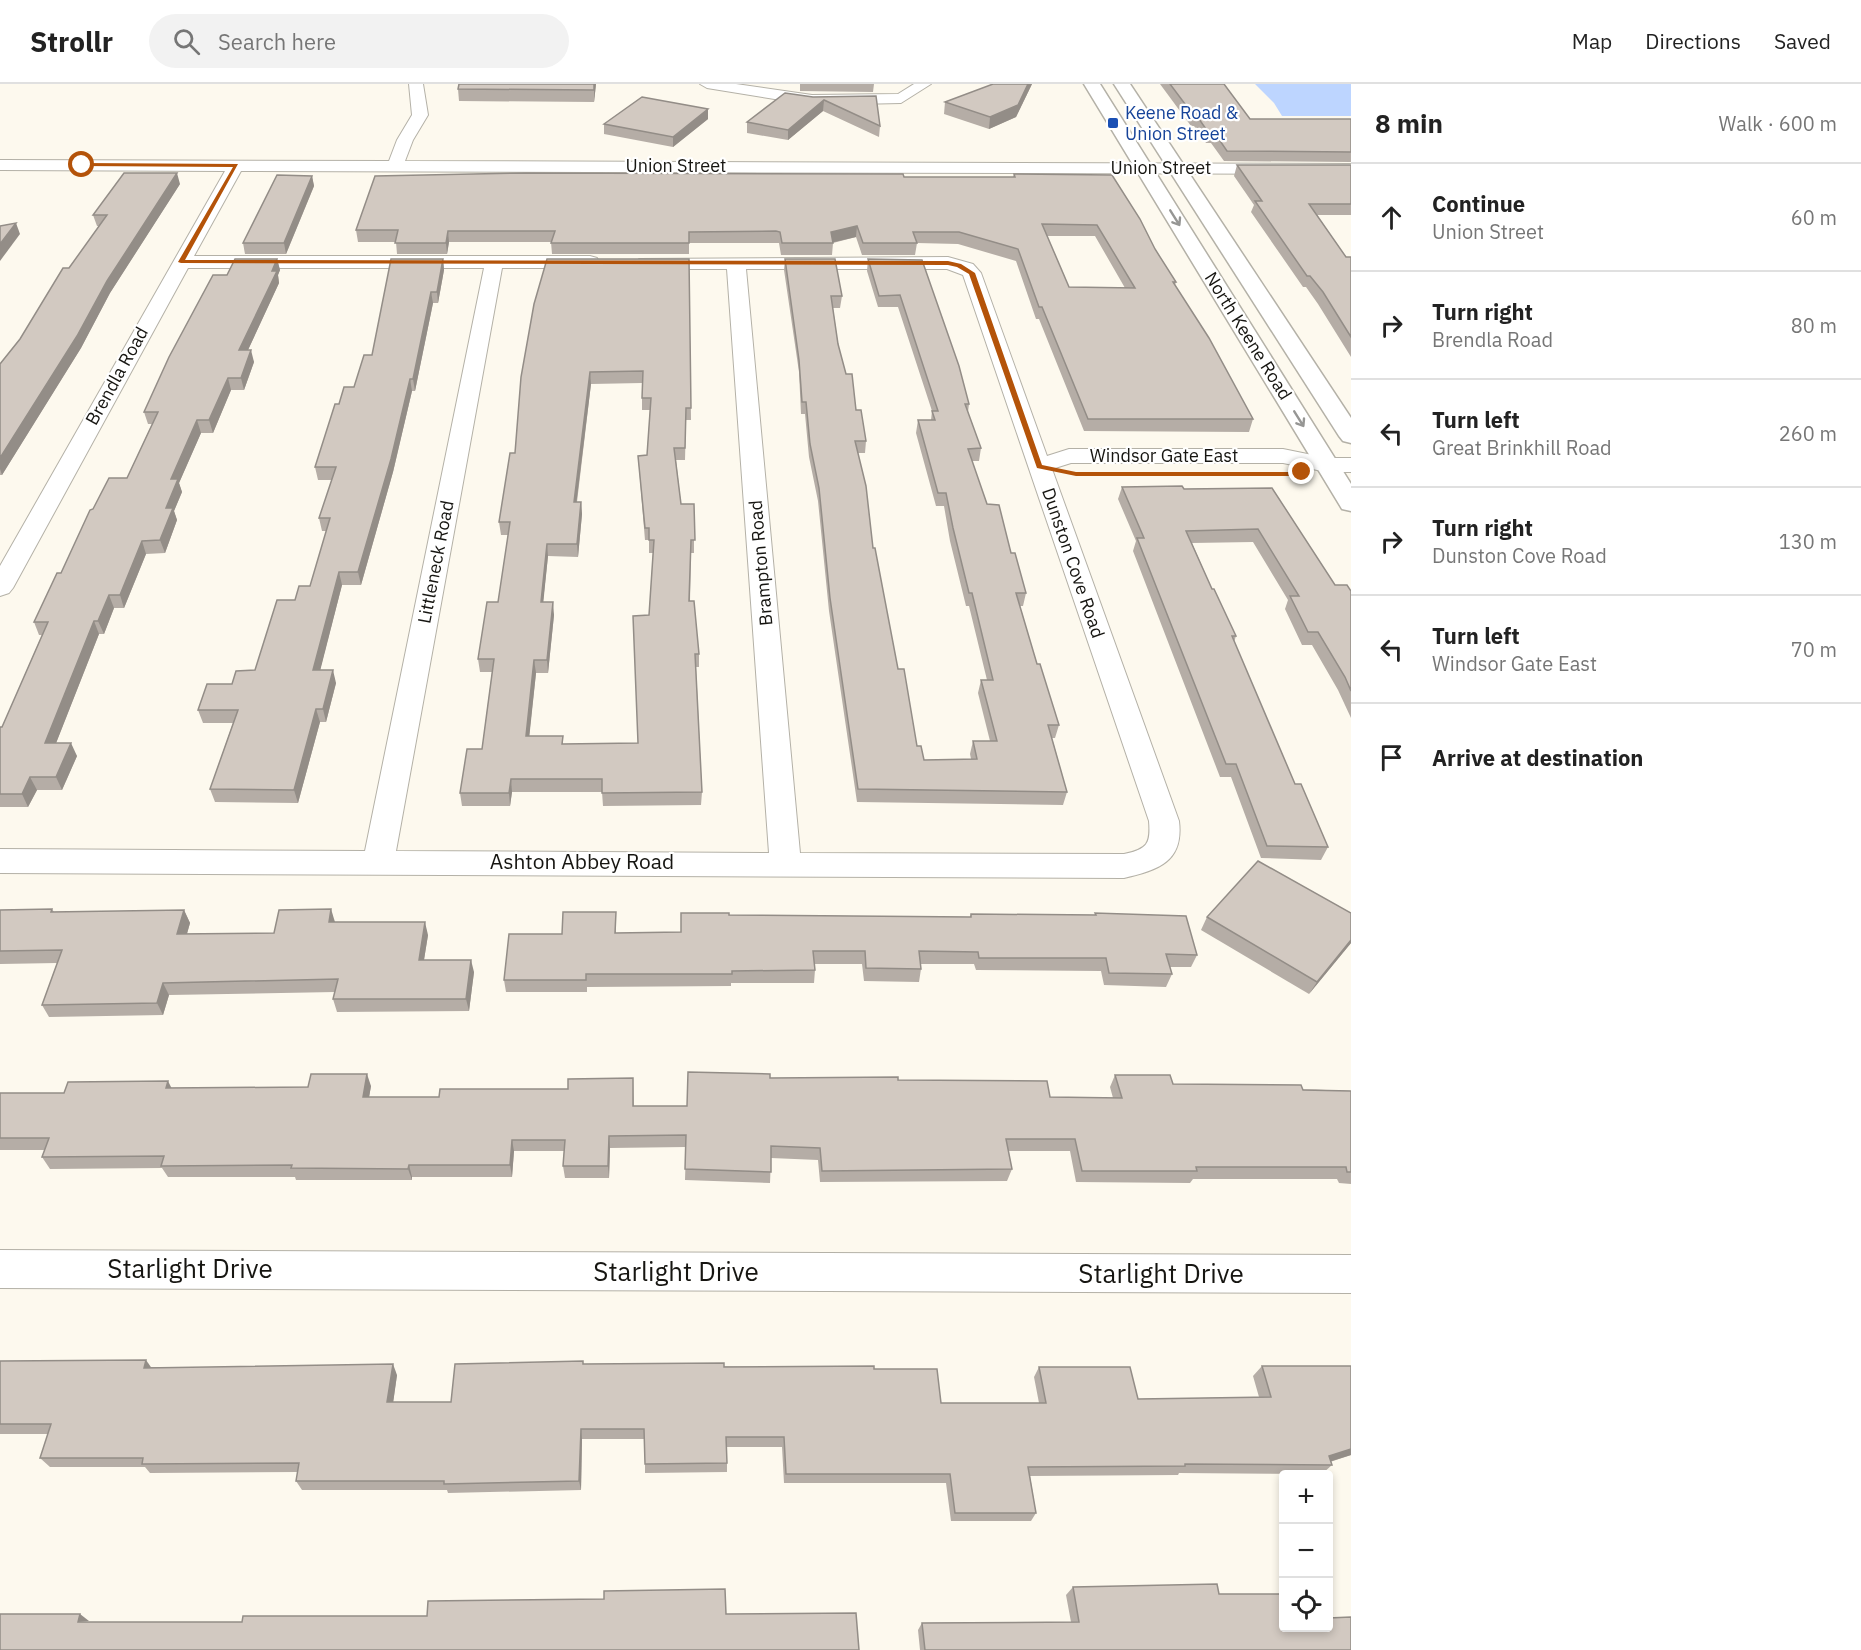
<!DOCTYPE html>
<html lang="en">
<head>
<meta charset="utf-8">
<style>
	body { margin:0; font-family:"IBM Plex Sans",sans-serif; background:#f2f2f2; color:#222 }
	.controls { position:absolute; right:18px; bottom:18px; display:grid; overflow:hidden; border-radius:6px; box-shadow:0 3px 9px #0003 }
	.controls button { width:54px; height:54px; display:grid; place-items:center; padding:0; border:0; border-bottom:2px solid #e0e0e0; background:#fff; color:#222; font:30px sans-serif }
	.stop { position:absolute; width:18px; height:18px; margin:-14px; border:4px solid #b45309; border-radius:50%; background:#fff }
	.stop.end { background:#b45309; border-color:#fff; box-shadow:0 2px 6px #0008 }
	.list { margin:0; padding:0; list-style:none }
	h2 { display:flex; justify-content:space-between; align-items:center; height:78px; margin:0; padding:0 24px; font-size:26px }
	h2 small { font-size:20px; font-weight:400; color:#767676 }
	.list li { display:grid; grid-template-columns:39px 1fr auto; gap:18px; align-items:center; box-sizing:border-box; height:108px; padding:0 24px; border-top:2px solid #e0e0e0 }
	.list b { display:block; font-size:22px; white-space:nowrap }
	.list p { margin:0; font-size:20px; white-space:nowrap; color:#767676 }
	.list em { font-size:20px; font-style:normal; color:#767676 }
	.icon { flex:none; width:33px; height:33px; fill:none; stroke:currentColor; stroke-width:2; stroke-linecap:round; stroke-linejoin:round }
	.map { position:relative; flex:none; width:1351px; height:1566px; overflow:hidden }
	header { display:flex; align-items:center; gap:36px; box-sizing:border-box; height:84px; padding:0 30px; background:#fff; border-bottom:2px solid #e0e0e0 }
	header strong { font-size:28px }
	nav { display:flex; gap:33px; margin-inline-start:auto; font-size:21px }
	.search { width:420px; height:54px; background:#f2f2f2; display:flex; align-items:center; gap:15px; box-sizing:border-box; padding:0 21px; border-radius:33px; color:#767676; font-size:22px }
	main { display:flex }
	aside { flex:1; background:#fff }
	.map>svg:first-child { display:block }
	.water { fill:#bdd5ff }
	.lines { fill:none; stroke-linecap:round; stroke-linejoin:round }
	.minor-casing { stroke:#b4b1a7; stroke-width:2 }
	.major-casing { stroke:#b4b1a7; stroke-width:3 }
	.minor { fill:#fff; fill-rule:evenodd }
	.major { fill:#fff; fill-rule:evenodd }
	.wall { fill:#b5ada6; fill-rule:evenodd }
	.shaded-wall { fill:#938d87 }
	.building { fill:#d2c9c1; stroke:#938d87; stroke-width:1.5; fill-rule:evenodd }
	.oneway { stroke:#969694 }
	.route { fill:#b45309 }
	.transit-dot { fill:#1a4fb4; stroke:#fff; stroke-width:2 }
	.labels { text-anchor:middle; stroke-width:4.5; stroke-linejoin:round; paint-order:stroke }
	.far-transit-label { font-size:18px; fill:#164399; stroke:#fff; text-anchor:start }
	.far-street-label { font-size:18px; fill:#161511; stroke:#fff }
	.street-label { font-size:21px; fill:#161511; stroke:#fff }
	.near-street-label { font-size:26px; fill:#161511; stroke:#fff }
</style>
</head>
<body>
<header>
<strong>Strollr</strong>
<div class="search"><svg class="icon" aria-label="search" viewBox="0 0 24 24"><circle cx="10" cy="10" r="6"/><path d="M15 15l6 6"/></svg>Search here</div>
<nav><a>Map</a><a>Directions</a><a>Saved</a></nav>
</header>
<main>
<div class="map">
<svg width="1351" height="1566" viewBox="0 0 1351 1566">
	<rect width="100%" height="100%" fill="#fdf9ee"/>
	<polygon class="water" points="1255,0 1351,0 1351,32 1282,32 1274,19"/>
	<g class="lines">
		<g class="minor-casing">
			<g id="minor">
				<path d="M409,0H423L428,31L413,56L405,77L1351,80V90L241,87L194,172H590L597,174L599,178L597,182L590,184H502L396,767L769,769L727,185H646L639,183L637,179L639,175L948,173L973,180L981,189L1047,372L1069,365H1283L1327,374H1351V388H1327L1283,379H1071L1052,385L1179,737C1184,778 1158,786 1124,794L0,789V765L365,767L484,184H188L13,504L9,509L0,512V482L225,87L0,86V76L389,77L397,56L412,31ZM746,185H947L963,191L1149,737C1151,760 1147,765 1124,770L800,769Z"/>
				<polygon points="700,0 736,0 812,11 898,10 914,0 931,0 901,19 812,21 707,4"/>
				<polygon points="0,1166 1351,1171 1351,1209 0,1204"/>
			</g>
		</g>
		<g class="major-casing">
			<g id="major">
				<polygon points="1084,0 1100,0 1351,400 1351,427 1342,425 1339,420"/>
				<polygon points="1114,0 1130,0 1351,334 1351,359 1343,357 1339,352"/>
			</g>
		</g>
		<use href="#minor" class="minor"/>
		<use href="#major" class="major"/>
	</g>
	<g class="wall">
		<polygon points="596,0 594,18 459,17 458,5"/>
		<polygon points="800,0 874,0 873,8 800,7"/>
		<polygon points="993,0 1032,0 1016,33 989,45 944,30 945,18"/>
		<polygon points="1160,0 1224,0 1250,35 1351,35 1351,78 1224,77 1211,59 1206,59 1194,42 1191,42"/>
		<polygon points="876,12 880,42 879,53 823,27 788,56 747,49 747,38 813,13"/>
		<polygon points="708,25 708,35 673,63 604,50 604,40"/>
		<polygon points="1237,81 1351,81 1351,131 1317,131 1346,173 1351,173 1351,273 1318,220 1306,203 1303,203 1251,128 1254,121 1234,92"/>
		<path d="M1014,90L1155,165L1176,198L1175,201L1253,335L1249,348L1084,347L1039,235H1036L1016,177L958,160L917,159L915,171H862L856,153L833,159L832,171H781L779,159H689V170H552L551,158H449L447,170H397L396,158H358L356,146L904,93H1013ZM1047,152H1095L1125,204L1069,203Z"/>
		<polygon points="312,92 314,102 286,170 245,170 243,159"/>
		<polygon points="180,100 110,209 81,264 2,391 0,391 0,280 20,255 99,142 97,142 93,131"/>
		<polygon points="277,175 280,186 278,191 279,199 248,266 254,278 244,306 231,306 213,349 201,349 179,399 182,408 174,427 177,436 165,469 146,470 124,524 114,524 104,550 99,550 56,659 77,672 62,706 37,706 28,723 0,723 0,643 2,643 42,551 39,551 34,538 61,489 93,425 127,394 152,340 148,340 144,328 227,191"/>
		<polygon points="443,175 444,186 438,219 433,219 415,307 412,307 393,388 361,501 342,501 320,586 336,599 326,638 320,638 298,719 215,718 210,705 233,639 203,639 198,626 232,600 255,586 295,516 310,502 327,447 322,447 319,434 332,396 318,396 315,383 339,320 354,303 372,271"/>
		<path d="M689,175L691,336H686L685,376H676L681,420H694V469H691L690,517L699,570V583H696L702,708L701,721L603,722L602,708H512L510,722H462L460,709L482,665L492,588H480L478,575L498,518L508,451H501L499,438L515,369ZM642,299V326H650L647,371L638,372L645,456H649V469H653L649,531L638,659L563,660V652H529L536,589H548L554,531L543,518L548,472L578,473L582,430L581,418H577L591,300Z"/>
		<polygon points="785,175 842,212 840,224 833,224 838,260 856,326 866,357 865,369 858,369 873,464 898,585 917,662 924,676 971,675 970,670 973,657 990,657 978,609 981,596 987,596 969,522 966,522 950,457 944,422 936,422 916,349 918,336 931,336 932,327 898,223 878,223 867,187 868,175 922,176 969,320 968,328 981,364 979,377 972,377 987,420 1011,469 1026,509 1023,522 1020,522 1037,580 1059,641 1055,654 1052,654 1067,708 1063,721 857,718 829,527 818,417 809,373 805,330 801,330 799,288 784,186"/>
		<polygon points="1122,403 1184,405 1272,404 1335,501 1351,507 1351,634 1338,606 1312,561 1302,561 1285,525 1288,516 1253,458 1192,459 1212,505 1236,552 1234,558 1295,700 1328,763 1321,776 1261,774 1231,693 1220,693 1133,467 1136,457 1118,415"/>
		<polygon points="52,825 54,828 184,826 190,839 187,850 274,849 335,838 428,851 424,876 474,888 469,927 337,928 333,915 335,908 169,911 163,931 49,933 42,921 57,879 0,880 0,826"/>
		<polygon points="1095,829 1197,871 1191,883 1170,883 1172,890 1166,903 1104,901 1101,887 976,886 974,880 921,880 921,885 919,898 864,897 862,880 815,880 815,886 814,899 731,899 731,902 587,903 587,908 506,908 504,896 562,850 616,841 616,849 681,848 729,831 970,833 971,830 1095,831"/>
		<polygon points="1351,829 1351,859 1309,910 1201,846 1207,833"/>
		<polygon points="1115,991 1173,1000 1351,1007 1351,1100 1339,1099 1337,1095 1193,1095 1190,1099 1076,1098 1070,1067 1008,1067 1012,1085 1007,1097 820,1098 818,1076 771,1074 770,1099 685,1096 686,1063 610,1064 609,1094 565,1094 563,1082 564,1067 514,1067 512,1093 412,1093 412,1096 296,1096 295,1093 168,1093 162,1084 50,1085 42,1073 45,1066 0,1066 0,1009 64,1009 172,1004 371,1002 369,1013 439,1013 568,1005 633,994 634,1022 687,1022 770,994 898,996 1050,1013 1113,1014 1110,1003"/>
		<polygon points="0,1277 151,1283 397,1291 393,1318 451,1318 583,1280 874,1285 941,1319 1039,1319 1034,1293 1039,1283 1138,1315 1259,1313 1253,1292 1262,1282 1351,1282 1351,1371 1330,1378 1332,1381 1322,1390 1179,1389 1178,1391 1030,1392 1036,1429 1031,1437 951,1437 946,1399 784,1399 782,1363 727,1363 727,1388 645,1389 645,1355 582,1355 581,1406 448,1409 447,1406 302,1406 296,1397 298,1388 150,1389 145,1383 50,1383 40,1374 48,1350 0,1350"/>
		<polygon points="1073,1503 1219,1510 1284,1544 1351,1566 920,1566 918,1546 922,1539 1071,1538 1066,1511"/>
	</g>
	<g class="shaded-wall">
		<polygon points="594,0 596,0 594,18"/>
		<polygon points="1028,0 1032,0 1016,33 989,45 990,33"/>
		<polygon points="824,16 823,27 788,56 788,46"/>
		<polygon points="708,25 708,35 673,63 673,53"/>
		<polygon points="177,89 180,100 110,209 81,264 2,391 0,385 0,374 107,197"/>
		<polygon points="312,92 314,102 286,170 284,159"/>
		<polygon points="16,139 20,150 0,177 0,160"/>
		<polygon points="857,142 856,153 830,159 831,148"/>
		<polygon points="448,147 449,158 447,170 446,159"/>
		<polygon points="277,175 280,186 278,191 279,199 242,279 239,266"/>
		<polygon points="443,175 444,186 438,219 437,208"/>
		<polygon points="431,208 433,219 415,307 413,295"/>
		<polygon points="251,266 254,278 244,306 241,294"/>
		<polygon points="590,288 591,300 575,430 574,418"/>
		<polygon points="228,294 231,306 213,349 209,336"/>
		<polygon points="410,295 412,307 393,388 361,501 358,488"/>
		<polygon points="197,336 201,349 179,399 182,408 174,427 177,436 165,469 160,456 171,395"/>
		<polygon points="581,418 582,430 578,473 577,460"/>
		<polygon points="142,457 146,470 124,524 120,511"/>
		<polygon points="547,460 548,472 542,531 541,518"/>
		<polygon points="339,488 342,501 317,599 313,586"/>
		<polygon points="109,511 114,524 104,550 98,537"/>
		<polygon points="553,518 554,531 548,589 547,576"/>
		<polygon points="94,537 99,550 51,672 45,659"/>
		<polygon points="534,576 536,589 528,665 526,652"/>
		<polygon points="333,586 336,599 326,638 323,625"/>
		<polygon points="316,625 320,638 298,719 294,706"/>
		<polygon points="71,659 77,672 62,706 56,693"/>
		<polygon points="30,693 37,706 28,723 22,710"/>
		<polygon points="511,695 512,708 510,722 509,709"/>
		<polygon points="331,825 335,838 329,838"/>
		<polygon points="184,826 190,839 183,863 177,850"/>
		<polygon points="425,838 428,851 422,888 419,876"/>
		<polygon points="1351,856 1351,859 1309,910 1317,898"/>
		<polygon points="471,876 474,888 469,927 466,915"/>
		<polygon points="163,899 169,911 163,931 157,919"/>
		<polygon points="367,990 371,1002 367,1025 363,1013"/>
		<polygon points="168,997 174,1009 166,1004"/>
		<polygon points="609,1052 610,1064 609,1094 608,1082"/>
		<polygon points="512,1056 514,1067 512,1093 510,1081"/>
		<polygon points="409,1081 412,1093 412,1096 408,1085"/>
		<polygon points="146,1276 153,1286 144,1284"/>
		<polygon points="393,1280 397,1291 392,1327 387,1318"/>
		<polygon points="581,1345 582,1355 581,1406 579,1397"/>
		<polygon points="1351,1365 1351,1371 1319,1381 1329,1372"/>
		<polygon points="80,1530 89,1537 78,1538"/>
	</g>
	<g class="building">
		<polygon points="459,0 594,0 594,6 458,5"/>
		<polygon points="993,0 1028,0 1018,21 990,33 945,18"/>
		<polygon points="1170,0 1224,0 1250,35 1351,35 1351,68 1227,67 1214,48 1208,48 1197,32 1194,32"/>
		<polygon points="785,9 813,13 876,12 880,42 824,16 788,46 747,38"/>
		<polygon points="642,13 708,25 673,53 604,40"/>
		<polygon points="1237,81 1351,81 1351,120 1309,120 1346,173 1351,173 1351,253 1323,208 1310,192 1307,192 1255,117 1262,117"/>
		<polygon points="124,89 177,89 107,197 77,252 0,374 0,280 20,255 63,184 69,184 107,131 93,131"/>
		<path d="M526,89L903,90L904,93H1015L1014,90L1112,91L1140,135L1155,165L1176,198H1173L1209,254L1253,335H1088L1042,223H1039L1018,165L959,148H913L917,159H863L857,142L831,148L833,159H782L780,148L776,147L689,148V159H551L555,147H448L446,159H395L398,146H356L375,92ZM1042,140L1097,141L1135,204L1069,203Z"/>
		<polygon points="277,91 312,92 284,159 243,159"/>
		<polygon points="16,139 0,160 0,142"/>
		<polygon points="235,175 277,175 272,187 277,187 239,266 251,266 241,294 228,294 209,336 197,336 171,395 178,395 166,424 173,424 160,456 142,457 120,511 109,511 98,537 94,537 45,659 71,659 56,693 30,693 22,710 0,710 0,643 2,643 48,538 34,538 57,489 61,489 90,426 93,425 109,394 127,394 158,328 144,328 169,273 213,191 227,191"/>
		<polygon points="391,175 443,175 437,208 431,208 413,295 410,295 391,375 358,488 339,488 313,586 333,586 323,625 316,625 294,706 210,705 238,626 198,626 207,600 232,600 236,587 255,586 277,516 295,516 299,502 310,502 330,434 319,434 336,383 315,383 335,320 339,320 344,303 354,303 364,271 372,271"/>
		<path d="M547,175H689L691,324H686L685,364H674L681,420H694L695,456H691L689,517H694L699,570H695L702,708L602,709V695H511L509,709H460L467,665H482L494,575H478L487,518H498L510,438H499L510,369H515L521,293L534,220ZM643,287L642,314H651L647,371L638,372L645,444H649V456H654L649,531L633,532L638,659L562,660L563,652H526L534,576H547L553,518H541L547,460H577L581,418H574L590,288Z"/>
		<polygon points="785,175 835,175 842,212 831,212 838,260 846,290 852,290 856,326 861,326 866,357 855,357 866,402 873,464 875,464 898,585 904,585 917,662 921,662 924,676 977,675 973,657 997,657 981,596 993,596 972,509 969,509 953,444 946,409 938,409 918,336 935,336 932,327 938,327 900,211 879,212 868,175 922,176 959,282 969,320 965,320 981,364 968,365 987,420 999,421 1011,469 1015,469 1026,509 1016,509 1037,580 1040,580 1059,641 1048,641 1067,708 858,705 830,514 819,404 810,360 806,318 802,318 799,276"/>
		<polygon points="1182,402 1184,405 1272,404 1335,501 1347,501 1351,507 1351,607 1345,593 1318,548 1308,548 1290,512 1299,512 1258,445 1186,447 1212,505 1214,505 1236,552 1232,552 1295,700 1301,700 1328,763 1267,762 1236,680 1226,680 1137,454 1144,454 1122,403"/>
		<polygon points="1258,777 1351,829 1351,856 1317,898 1207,833"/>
		<polygon points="52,825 51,828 184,826 177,850 274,849 279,826 331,825 329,838 425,838 419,876 471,876 466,915 333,915 338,895 163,899 157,919 42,921 62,866 0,867 0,826"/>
		<polygon points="563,828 616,828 615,849 681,848 681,829 729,829 729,831 971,833 971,830 1096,831 1095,829 1186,832 1197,871 1166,870 1172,890 1109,889 1106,874 979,874 978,868 919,867 921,885 866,884 865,867 813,867 815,886 732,887 732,890 586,890 586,896 504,896 509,850 562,850"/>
		<polygon points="688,988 770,990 770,994 898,993 898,996 1047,997 1050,1013 1122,1014 1115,991 1170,991 1173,1000 1301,1001 1303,1006 1351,1007 1351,1088 1347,1088 1346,1083 1196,1083 1197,1087 1082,1087 1075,1055 1006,1055 1012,1085 822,1087 820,1064 771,1062 771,1088 685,1085 686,1051 609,1052 608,1082 563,1082 565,1056 512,1056 510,1081 409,1081 408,1085 291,1084 292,1081 161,1082 164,1072 42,1073 49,1054 0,1054 0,1009 64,1009 68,998 168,997 166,1004 308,1003 311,990 367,990 363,1013 439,1013 440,1005 568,1005 568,995 633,994 633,1022 687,1022"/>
		<polygon points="146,1276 144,1284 393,1280 387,1318 451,1318 455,1280 583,1277 583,1280 724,1279 724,1283 874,1282 874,1285 937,1285 941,1319 1046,1319 1039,1283 1130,1283 1138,1315 1271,1313 1262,1282 1351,1282 1351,1365 1329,1372 1332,1381 1185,1380 1185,1382 1028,1383 1036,1429 955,1429 950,1390 786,1390 784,1353 726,1353 727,1379 645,1380 644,1345 581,1345 579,1397 444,1400 444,1397 296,1397 299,1379 142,1380 143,1374 40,1374 51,1340 0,1340 0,1277"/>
		<polygon points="1217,1500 1219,1510 1284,1510 1284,1544 1329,1544 1329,1534 1351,1533 1351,1566 925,1566 922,1539 1079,1538 1073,1503"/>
		<polygon points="725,1505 726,1530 856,1529 859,1566 0,1566 0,1530 80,1530 78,1538 242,1538 243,1532 427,1532 428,1517 604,1515 604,1507"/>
	</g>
	<defs><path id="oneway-shaft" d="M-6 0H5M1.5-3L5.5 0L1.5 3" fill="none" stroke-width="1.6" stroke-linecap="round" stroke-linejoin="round" transform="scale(1.5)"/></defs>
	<g class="oneway">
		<use href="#oneway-shaft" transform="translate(1175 134) rotate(58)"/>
		<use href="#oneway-shaft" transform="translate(1299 335) rotate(58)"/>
	</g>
	<polygon class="route" points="82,79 238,80 185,176 948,177 961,180 975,189 1042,381 1076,388 1293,388 1302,386 1306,388 1293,392 1076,392 1037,384 969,190 957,183 948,181 181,179 178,178 233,83 80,82"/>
	<rect class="transit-dot" x="1107" y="33" width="12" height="12" rx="3"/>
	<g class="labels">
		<g class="far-transit-label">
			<text x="1125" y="35">Keene Road &amp;<tspan x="1125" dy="21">Union Street</tspan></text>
		</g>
		<g class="far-street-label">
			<text x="676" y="88">Union Street</text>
			<text x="1161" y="90">Union Street</text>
			<text transform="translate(1248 252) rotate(58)" y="6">North Keene Road</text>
			<text transform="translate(117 292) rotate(-61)" y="6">Brendla Road</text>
			<text x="1164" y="378">Windsor Gate East</text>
			<text transform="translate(436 478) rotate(-79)" y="6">Littleneck Road</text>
			<text transform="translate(761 479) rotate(-95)" y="6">Brampton Road</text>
			<text transform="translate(1073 479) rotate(71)" y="6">Dunston Cove Road</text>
		</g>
		<g class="street-label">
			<text x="582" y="785">Ashton Abbey Road</text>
		</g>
		<g class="near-street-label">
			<text x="190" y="1194">Starlight Drive</text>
			<text x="676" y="1197">Starlight Drive</text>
			<text x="1161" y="1199">Starlight Drive</text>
		</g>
	</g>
</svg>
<div class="controls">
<button>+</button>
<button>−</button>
<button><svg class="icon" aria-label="locate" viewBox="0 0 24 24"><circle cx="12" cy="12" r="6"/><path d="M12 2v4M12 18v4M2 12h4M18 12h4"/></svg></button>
</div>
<div class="stop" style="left:82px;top:81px"></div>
<div class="stop end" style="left:1302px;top:388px"></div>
</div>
<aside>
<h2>8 min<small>Walk · 600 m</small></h2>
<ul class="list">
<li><svg class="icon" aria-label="ahead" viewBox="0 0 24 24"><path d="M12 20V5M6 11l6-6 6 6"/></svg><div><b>Continue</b><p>Union Street</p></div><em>60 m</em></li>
<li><svg class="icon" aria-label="right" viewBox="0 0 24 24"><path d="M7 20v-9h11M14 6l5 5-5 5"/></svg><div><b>Turn right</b><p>Brendla Road</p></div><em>80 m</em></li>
<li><svg class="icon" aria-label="left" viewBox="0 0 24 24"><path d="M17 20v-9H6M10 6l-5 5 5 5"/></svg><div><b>Turn left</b><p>Great Brinkhill Road</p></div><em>260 m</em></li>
<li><svg class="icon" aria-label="right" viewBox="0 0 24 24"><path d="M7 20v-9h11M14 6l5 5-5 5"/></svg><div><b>Turn right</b><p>Dunston Cove Road</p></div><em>130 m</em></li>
<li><svg class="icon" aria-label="left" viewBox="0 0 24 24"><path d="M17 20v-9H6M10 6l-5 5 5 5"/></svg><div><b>Turn left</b><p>Windsor Gate East</p></div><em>70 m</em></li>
<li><svg class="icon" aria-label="arrive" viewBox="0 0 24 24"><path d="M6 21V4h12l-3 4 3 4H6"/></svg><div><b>Arrive at destination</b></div></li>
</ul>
</aside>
</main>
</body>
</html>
